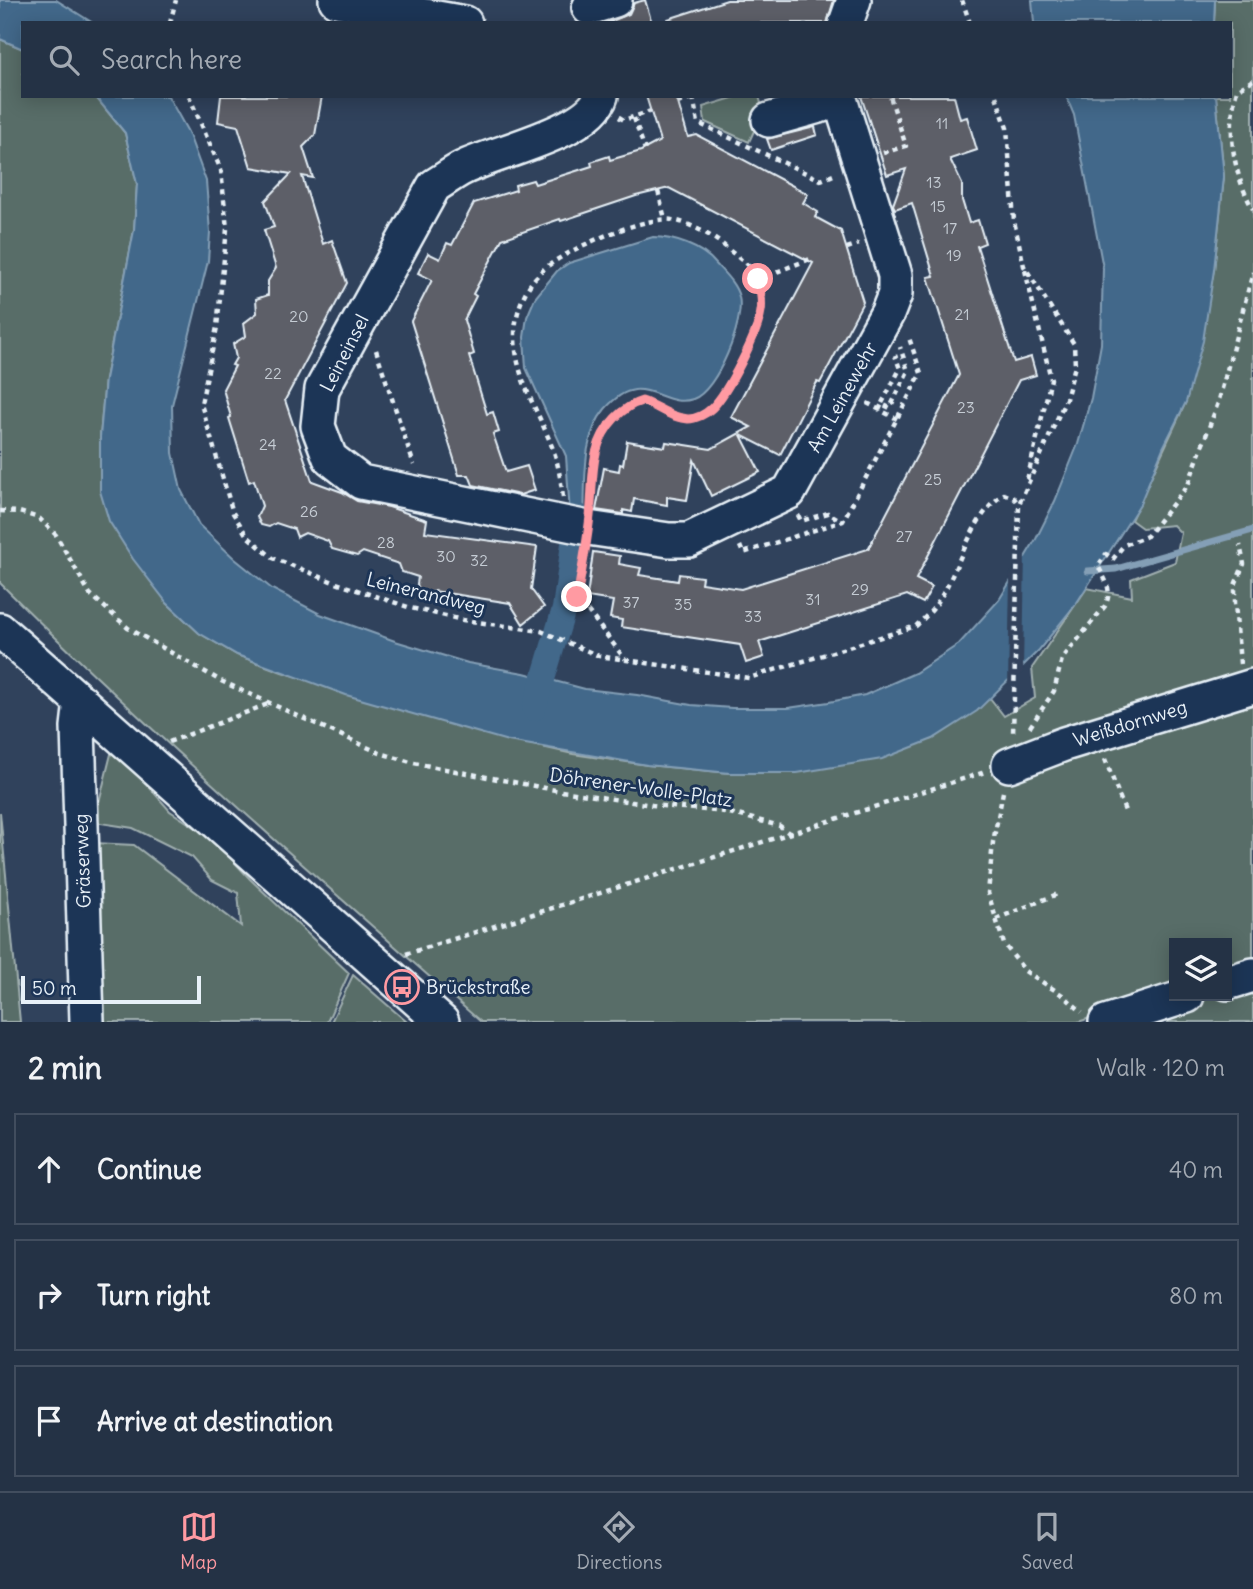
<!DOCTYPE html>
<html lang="en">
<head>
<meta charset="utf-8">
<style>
	body { margin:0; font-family:Delius,sans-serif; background:#2c3a4c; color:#f1f3f6 }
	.controls { position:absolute; right:21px; bottom:21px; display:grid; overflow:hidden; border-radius:0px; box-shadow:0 4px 18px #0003 }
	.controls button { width:63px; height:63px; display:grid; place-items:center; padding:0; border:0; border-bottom:2px solid #414d5e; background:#243245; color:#f1f3f6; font:35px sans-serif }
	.scale { position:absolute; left:21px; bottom:18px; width:180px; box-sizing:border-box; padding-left:7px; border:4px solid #e8f1f8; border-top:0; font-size:19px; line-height:24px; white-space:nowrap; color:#e8f1f8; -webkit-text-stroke:5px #1d3557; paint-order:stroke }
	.stop { position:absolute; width:21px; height:21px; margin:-16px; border:5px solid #ff9aa2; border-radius:50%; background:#fff }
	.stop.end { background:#ff9aa2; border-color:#fff; box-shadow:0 2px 7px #0008 }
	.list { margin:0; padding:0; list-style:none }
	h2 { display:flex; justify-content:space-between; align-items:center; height:91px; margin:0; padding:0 28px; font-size:30px }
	h2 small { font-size:23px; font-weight:400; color:#a3aab3 }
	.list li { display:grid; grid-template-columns:46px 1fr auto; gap:21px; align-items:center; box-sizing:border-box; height:112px; margin:0 14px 14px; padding:0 14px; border:2px solid #414d5e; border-radius:0px }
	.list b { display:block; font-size:26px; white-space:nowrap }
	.list em { font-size:23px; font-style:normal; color:#a3aab3 }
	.icon { flex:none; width:38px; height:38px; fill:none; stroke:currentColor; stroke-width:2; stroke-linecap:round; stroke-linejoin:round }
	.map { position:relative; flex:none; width:1253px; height:1022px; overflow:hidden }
	.search { position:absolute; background:#243245; box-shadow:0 4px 18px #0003; left:21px; right:21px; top:21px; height:77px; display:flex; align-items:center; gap:18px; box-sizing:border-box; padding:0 24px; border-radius:0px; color:#a3aab3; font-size:26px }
	.sheet { height:469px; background:#243245 }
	nav { display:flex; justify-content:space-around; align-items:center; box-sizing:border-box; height:98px; border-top:2px solid #414d5e; background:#243245; font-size:19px; color:#a3aab3 }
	nav a { display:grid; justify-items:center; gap:4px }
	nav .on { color:#ff9aa2 }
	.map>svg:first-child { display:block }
	.green { fill:#596d68; stroke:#a0afb0; stroke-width:2 }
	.water { fill:#42688a; stroke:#849fb6; stroke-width:2 }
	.pier { fill:#30425c }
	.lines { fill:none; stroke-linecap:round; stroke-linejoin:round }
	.stream { stroke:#849fb6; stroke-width:7 }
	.canal { stroke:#42688a; stroke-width:24 }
	.building { fill:#5d5f67; stroke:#e8f1f8; stroke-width:2 }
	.minor-casing { stroke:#e8f1f8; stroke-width:38 }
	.path { stroke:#e8f1f8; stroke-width:4.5; stroke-dasharray:5 5; stroke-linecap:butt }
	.minor { stroke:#1d3557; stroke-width:33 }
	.route { stroke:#ff9aa2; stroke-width:9 }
	.labels { text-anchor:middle; stroke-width:6; stroke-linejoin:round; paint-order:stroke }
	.number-label { font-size:16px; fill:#c5ccd4 }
	.street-label { font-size:19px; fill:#e8f1f8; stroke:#1d3557 }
	.poi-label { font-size:19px; fill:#e8f1f8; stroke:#1d3557; text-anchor:start }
</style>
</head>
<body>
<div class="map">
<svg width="1253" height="1022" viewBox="0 0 1253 1022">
	<rect width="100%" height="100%" fill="#30425c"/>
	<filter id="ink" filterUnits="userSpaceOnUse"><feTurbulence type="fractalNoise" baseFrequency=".0143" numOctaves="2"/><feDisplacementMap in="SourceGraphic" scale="14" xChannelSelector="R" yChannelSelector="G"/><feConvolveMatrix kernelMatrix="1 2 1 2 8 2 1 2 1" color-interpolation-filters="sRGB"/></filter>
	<g filter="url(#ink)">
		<g class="green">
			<path d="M1215,0H1253V965L1227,974V943H1174V991L1078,1022H481C318,878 154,737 0,583V39L23,49V96H95L125,133L137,184L134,230L105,379L100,437L167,603L199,633L237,655L282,672L511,740L573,754L647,765L730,773L933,739L990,698L1004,716L1035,698L1032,668L1087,588L1132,597L1131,579L1175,562L1181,533L1173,525L1142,528L1131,520L1186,402L1214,270L1224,177L1216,96H1230V23H1214Z"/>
			<polygon points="739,96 759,96 763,111 749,142 705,122 703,107"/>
			<polygon points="113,746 170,811 213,839 250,879 349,973 327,1022 96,1022 95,843 134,845 241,926 238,893 212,880 192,857 133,828 94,822"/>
			<polygon points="0,812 20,1022 0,1022"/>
			<polygon points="353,975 407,1022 331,1022"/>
			<polygon points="1253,981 1253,1022 1134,1022 1211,996 1227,996"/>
		</g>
		<g class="water">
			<polygon points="0,0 56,0 93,23 23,23 23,49 0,39"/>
			<polygon points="1032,0 1215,0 1214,23 1034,23"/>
			<polygon points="95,96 168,96 188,132 206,181 210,232 208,261 172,405 173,453 181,490 199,525 235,559 272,589 320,614 395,641 468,663 524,673 585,689 637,695 691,705 732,708 788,708 829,702 865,695 915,673 959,644 999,600 1036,539 1055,501 1078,444 1091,398 1101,344 1103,268 1074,115 1066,96 1216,96 1224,177 1214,270 1203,341 1186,402 1163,448 1140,504 1076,604 1039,650 977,711 933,739 882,759 797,773 730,773 647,765 508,741 346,695 237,655 199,633 167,603 133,559 109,521 100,491 100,437 105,379 134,230 137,184 125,133"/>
			<path d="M653,237C673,237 702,247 715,263C724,273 736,284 739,297C745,321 717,391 693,399C661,410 642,366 605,409C581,438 586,481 584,517L570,514L566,456L526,368L524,337L527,317L535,298L557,271L569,263Z"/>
		</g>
		<polygon class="pier" points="1025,550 1023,671 1008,686 1010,576"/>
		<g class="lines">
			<polyline class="stream" points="1088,571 1116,569 1253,530"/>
			<polyline class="canal" points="534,709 564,609 577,515"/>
		</g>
		<g class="building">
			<polygon points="645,0 652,23 607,23 629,14 634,3"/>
			<polygon points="727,0 834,0 827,23 669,23 668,19"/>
			<polygon points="221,96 322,96 315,135 303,147 313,178 302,176 323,244 332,240 347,283 285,400 312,481 342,492 357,501 389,507 427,520 425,532 537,547 531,589 544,607 523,624 510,603 434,591 429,594 420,593 417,584 418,577 402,572 399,564 363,552 357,556 332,549 328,541 305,533 297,537 294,529 276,523 269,527 261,525 257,517 262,506 254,480 249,482 229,418 231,417 223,389 235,366 232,365 236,358 233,344 246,336 244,323 257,313 256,299 268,295 268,281 276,268 264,230 274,227 265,201 291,174 251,167 238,126 218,122"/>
			<polygon points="646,96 676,96 688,137 697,135 808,194 803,203 818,212 815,217 841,231 863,302 820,383 817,382 780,455 741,435 760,472 711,496 694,460 687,500 667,497 667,505 634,499 632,512 623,510 623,514 596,510 604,468 619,471 620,464 623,465 627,441 665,447 666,442 711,449 751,427 731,417 813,263 669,188 636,196 561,221 560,219 502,239 473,294 476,296 464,320 474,354 469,356 487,414 493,412 499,432 493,434 506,472 527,466 535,490 520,495 473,485 469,475 459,475 411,321 432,280 418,273 428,253 440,259 447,243 452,245 474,203 516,190 515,185 533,180 535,184 592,166 591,162 609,156 610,160 641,151 660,141"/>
			<polygon points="861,96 954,96 960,119 967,117 977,150 950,159 962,184 962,200 969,223 978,220 982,233 985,243 977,246 1014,362 1031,357 1036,375 1019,380 916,579 932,587 923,603 907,595 759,642 764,657 746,663 740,645 621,627 622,620 610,618 613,601 587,597 593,552 620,556 619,564 641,568 639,575 678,581 679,574 702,577 701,583 741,589 868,549 959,375 928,277 934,276 912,203 895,209 893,205 906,169 887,175"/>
			<polygon points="815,127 817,135 771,150 767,139"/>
		</g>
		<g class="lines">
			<g class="minor-casing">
				<g id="minor">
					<polyline points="336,0 465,23"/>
					<polyline points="589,8 615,0"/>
					<polyline points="846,23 854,0"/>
					<path d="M601,96C590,132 495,152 463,168C453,173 444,180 434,186L322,389L318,426L330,458L361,482L588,528L669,540H689L789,492L888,312L895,294V275L839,96"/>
					<polyline points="769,120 840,100"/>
					<polyline points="0,630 442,1022"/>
					<polyline points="81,701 78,727 87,1022"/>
					<polyline points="1009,765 1064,744 1253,686"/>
					<polyline points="1227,983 1253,975"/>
					<polyline points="1106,1022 1187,996"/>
				</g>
			</g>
			<g class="path">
				<polyline points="962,0 970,23"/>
				<polyline points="170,23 176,0"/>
				<path d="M1253,80L1237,90C1226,128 1233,174 1253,209"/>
				<path d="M189,96L221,170L227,229L217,327L201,404L233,513L247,536L273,558L336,583L411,608L463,620L541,631L599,656L749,678L916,626C922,620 930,613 935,606C959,573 969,517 1004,494L1014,498L1019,504"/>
				<polyline points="996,96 1007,128 1014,221 1024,266 1074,344 1075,366 1066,399 1019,504 1013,735"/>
				<polyline points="693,97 698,123 821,180 836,174"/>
				<polyline points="678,103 696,96"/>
				<polyline points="619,117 624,120 651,111"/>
				<polyline points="634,118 645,150"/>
				<polyline points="883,153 906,146 890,96"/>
				<polyline points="658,191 665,219"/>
				<polyline points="847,248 859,244"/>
				<polyline points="1025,270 1051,379 1027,480"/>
				<polyline points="758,279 810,259"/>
				<polyline points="376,350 414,465"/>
				<polyline points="867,403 897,419"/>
				<polyline points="882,403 900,369 895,355"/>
				<polyline points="879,410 882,404 890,408 908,371 900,347"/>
				<path d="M563,497C561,483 559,468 555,455C541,413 515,382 515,335C515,314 523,291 537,276C555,253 644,215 672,220C689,222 716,238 728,249C737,257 754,268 758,279C771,309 748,348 734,374C718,402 704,430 666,413C658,410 651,404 642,402C631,404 622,411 614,419C591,443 593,470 591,502"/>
				<polyline points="0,511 19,512 39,518 56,535 90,594 128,628 221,681 380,753 414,763 555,790 652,805 726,812 780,826 789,833"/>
				<polyline points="798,515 801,521 828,513 842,521"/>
				<polyline points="740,546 743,553 843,521 921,373 908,335"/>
				<polyline points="584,555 577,597 625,659"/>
				<polyline points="1240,664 1235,603 1235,585 1244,564 1240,545"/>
				<path d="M1030,727L1054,691L1062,659L1105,606C1113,590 1106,581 1098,566L1106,554L1113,559L1124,545L1147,536L1188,485L1219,400L1253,272"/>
				<polyline points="169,742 268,704"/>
				<polyline points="1105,759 1125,811"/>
				<polyline points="1003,792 993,842 988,893 1004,944 1025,971 1064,996 1082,1012"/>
				<polyline points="996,919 1060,893"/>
				<polyline points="406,954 985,772"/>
			</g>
			<use href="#minor" class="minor"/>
		</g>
	</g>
	<g class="lines" filter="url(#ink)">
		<path class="route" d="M577,597C582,570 587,543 590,516C594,480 588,446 615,418C623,410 631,404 642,401C658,406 670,418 688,419C696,419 706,414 712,408C728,392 758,334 761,311C763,301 760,289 758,279"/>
	</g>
	<defs>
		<g id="bus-ring" transform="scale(1.75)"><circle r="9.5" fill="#1d3557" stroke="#ff9aa2" stroke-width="1.5"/><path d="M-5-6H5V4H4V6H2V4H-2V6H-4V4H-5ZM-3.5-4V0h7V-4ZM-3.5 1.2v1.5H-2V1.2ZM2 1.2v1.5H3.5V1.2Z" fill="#ff9aa2"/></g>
	</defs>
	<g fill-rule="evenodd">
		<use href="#bus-ring" x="402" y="987"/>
	</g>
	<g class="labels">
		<g class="number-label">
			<text x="942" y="129">11</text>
			<text x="934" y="188">13</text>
			<text x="938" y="212">15</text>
			<text x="950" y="234">17</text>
			<text x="954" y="261">19</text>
			<text x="962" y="320">21</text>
			<text x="299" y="322">20</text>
			<text x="273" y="379">22</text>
			<text x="966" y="413">23</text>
			<text x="268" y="450">24</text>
			<text x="933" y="485">25</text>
			<text x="309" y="517">26</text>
			<text x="904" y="542">27</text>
			<text x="386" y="548">28</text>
			<text x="446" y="562">30</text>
			<text x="479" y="566">32</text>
			<text x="860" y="595">29</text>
			<text x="813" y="605">31</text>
			<text x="631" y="608">37</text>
			<text x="683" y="610">35</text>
			<text x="753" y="622">33</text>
		</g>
		<g class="street-label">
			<text transform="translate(344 353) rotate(-63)" y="7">Leineinsel</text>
			<text transform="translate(842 397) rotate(-61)" y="7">Am Leinewehr</text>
			<text transform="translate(426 593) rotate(14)" y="7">Leinerandweg</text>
			<text transform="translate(1130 723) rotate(-17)" y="7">Weißdornweg</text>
			<text transform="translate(641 787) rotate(8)" y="7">Döhrener-Wolle-Platz</text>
			<text transform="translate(82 861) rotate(-92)" y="7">Gräserweg</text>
		</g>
		<g class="poi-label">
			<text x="426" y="994">Brückstraße</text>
		</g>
	</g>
</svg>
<div class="controls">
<button><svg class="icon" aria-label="layers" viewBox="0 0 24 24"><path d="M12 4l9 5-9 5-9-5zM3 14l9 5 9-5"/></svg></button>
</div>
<div class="scale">50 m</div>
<div class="stop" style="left:758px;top:279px"></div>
<div class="stop end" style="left:577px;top:597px"></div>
<div class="search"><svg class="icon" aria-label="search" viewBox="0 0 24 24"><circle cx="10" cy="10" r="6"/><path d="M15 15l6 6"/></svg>Search here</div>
</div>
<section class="sheet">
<h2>2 min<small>Walk · 120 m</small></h2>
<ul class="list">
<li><svg class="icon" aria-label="ahead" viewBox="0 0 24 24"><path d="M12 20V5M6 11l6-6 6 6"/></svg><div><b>Continue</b></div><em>40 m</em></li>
<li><svg class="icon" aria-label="right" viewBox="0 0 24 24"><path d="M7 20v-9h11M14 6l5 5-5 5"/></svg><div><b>Turn right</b></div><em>80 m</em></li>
<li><svg class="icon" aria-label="arrive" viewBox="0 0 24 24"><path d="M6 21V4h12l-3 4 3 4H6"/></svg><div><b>Arrive at destination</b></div></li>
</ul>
</section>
<nav>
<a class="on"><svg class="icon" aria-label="map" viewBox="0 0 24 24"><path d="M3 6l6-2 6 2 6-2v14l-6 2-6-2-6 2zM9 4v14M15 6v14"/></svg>Map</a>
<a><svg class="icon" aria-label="directions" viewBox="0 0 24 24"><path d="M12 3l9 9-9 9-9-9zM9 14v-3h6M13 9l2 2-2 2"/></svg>Directions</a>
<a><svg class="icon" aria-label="saved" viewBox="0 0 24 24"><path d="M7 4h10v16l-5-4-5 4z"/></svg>Saved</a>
</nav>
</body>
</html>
